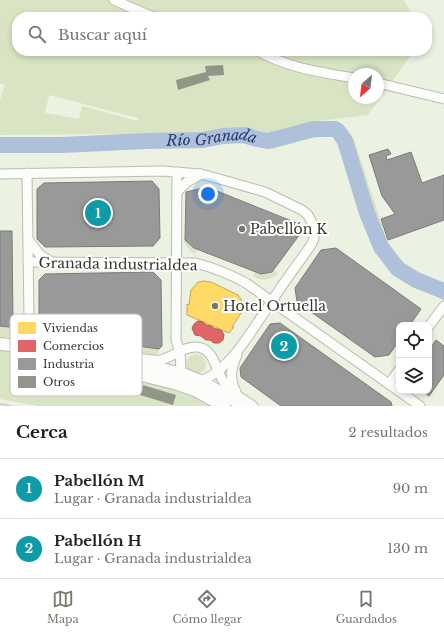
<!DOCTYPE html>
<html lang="es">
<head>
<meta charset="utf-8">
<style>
	body { margin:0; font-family:"Libre Baskerville",serif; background:#f6f6f6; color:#202124 }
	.controls { position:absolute; right:12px; bottom:12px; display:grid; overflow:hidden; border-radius:8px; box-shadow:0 2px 6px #0003 }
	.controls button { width:36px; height:36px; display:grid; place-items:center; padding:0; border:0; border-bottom:1px solid #e0e0e0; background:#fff; color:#202124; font:20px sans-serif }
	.compass { position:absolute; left:348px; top:68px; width:36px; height:36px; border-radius:50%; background:#fff; box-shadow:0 2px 6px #0003; rotate:208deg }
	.you { position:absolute; left:208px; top:194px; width:14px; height:14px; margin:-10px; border:3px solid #fff; border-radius:50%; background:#1a73e8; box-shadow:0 0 0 6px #1a73e833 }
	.badge { display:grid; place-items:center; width:26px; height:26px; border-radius:50%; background:#757a6c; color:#fff; font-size:13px; font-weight:700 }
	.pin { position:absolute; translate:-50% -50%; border:2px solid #fff; box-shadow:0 1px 4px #0006 }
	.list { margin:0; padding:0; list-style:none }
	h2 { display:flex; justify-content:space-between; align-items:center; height:52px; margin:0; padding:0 16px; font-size:17px }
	h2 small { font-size:13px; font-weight:400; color:#757577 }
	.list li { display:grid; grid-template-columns:26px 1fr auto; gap:12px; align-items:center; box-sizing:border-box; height:60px; padding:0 16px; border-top:1px solid #e0e0e0 }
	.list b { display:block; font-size:15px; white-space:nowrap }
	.list p { margin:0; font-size:13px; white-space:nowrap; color:#757577 }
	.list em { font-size:13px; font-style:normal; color:#757577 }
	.icon { flex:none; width:22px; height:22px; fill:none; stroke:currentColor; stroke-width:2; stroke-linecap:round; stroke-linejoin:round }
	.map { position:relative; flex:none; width:444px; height:406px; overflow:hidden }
	.search { position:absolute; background:#fff; box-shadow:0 2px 6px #0003; left:12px; right:12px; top:12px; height:44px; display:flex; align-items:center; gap:10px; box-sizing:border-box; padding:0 14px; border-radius:16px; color:#757577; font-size:15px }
	.sheet { height:172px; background:#fff }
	nav { display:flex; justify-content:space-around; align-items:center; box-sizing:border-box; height:56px; border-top:1px solid #e0e0e0; background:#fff; font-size:11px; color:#757577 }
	nav a { display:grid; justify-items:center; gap:2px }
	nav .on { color:#757a6c }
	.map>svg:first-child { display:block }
	.green { fill:#d8e4c3; fill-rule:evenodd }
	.homes { fill:#ffd966; stroke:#c2a955 }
	.shops { fill:#e06666; stroke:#ad5855 }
	.industry { fill:#999; stroke:#7b7c79 }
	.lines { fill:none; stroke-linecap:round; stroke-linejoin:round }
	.river { stroke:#aec0da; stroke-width:16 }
	.building { fill:#919689 }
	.minor-casing { stroke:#b8bdb0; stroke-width:11 }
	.tertiary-casing { stroke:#b8bdb0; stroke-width:14 }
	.minor { stroke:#fcfdfb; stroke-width:9 }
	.tertiary { stroke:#fcfdfb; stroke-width:12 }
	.rail { stroke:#d3d5d1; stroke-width:2.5 }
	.poi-dot { fill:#757a6c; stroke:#fff; stroke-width:1.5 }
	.labels { text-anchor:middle; stroke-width:4; stroke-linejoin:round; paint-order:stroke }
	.poi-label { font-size:14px; fill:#35392d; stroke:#fff; text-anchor:start }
	.street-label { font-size:14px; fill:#35392d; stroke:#fff }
	.water-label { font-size:15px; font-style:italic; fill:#233a71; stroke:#fff }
	.key { fill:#fff; stroke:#c2c4c0; stroke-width:1 }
	.key-label { font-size:11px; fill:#35392d }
</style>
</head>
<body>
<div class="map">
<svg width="444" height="406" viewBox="0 0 444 406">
	<rect width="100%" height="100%" fill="#ecf2e2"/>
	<g class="green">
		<path d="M0,0H404L413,17H17V51H414L368,115L318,121C333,125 345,124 354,139L387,240L392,249L400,259L409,266L444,286V301L416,285L397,276L377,253L367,229L343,148L338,140L333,137L325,136L308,139L273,149L237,142L134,147L0,145V142L126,134L0,135V100L5,84H0ZM354,74H378V98H354ZM49,95L138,118V121L82,106L79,119L45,113Z"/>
		<polygon points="185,240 197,249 195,254 191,252 183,242"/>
		<path d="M274,270L279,274C270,280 262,282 253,276L255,272L261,274L272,272Z"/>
		<polygon points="0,326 9,327 12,326 39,332 159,349 156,355 61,340 0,337"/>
		<polygon points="0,347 98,365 105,379 142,390 140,395 173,405 176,395 143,385 138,379 171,387 213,406 38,406 0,399"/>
		<circle cx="196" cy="364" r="10"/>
	</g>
	<polygon class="homes" points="204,281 211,282 238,295 241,299 243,310 232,327 234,327 229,333 187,315 187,304 189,305 191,290 198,282"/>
	<polygon class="shops" points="198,321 203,322 206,325 211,326 215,329 218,329 222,331 224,335 223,340 219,343 214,343 210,340 206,340 201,336 195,335 192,328 194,324"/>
	<g class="industry">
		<polygon points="388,149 391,154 386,156 387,160 411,152 422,183 444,175 444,220 388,240 381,219 395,214 382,196 369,155"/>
		<polygon points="152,181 159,189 160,238 153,246 45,247 37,239 37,189 44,183"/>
		<polygon points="207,187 299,224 300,234 272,272 261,274 194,248 185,240 186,192"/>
		<polygon points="0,231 12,231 13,322 12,326 9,327 0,326"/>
		<polygon points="336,248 421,309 410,325 399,325 399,341 389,355 375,357 297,302 295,288 321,250"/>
		<polygon points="153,272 161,280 162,346 159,349 39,332 39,280 45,274"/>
		<polygon points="280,323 391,402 392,406 281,406 241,377 240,368 270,324"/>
		<polygon points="436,340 444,346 444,375 429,396 422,391 429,391 429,350"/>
	</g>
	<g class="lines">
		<path class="river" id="s1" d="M0,145H62L146,141L203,140L223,136L244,135L257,139L268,141L314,129H335L338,131L345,141L367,213L381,247L398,269L416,280L444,291"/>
	</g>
	<g class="building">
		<polygon points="223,65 224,75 208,76 210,80 178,90 176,80 206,72 205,66"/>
		<polygon points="143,385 176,395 173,405 140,395"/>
	</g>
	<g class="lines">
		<g class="minor-casing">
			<g id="minor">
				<polyline points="114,0 153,17"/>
				<path d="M258,51C288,68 320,72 354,78"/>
				<polyline points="378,83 444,99"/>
				<polyline points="177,172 176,340 180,352 181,371 186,378"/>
				<polyline points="27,173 29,319"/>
				<path d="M0,174L162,171L201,174L223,180L265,192L302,210L308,215L313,225L314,239L311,245C298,264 284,282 272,301C254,326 228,376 196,382"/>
				<polyline points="177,192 187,182 201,174"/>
				<polyline points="28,239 40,255 52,262"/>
				<path d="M28,262L196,263C214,268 230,274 246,283L420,406"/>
				<polyline points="429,326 444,306"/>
				<path d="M132,357C141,358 151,361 160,360C172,358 182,347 195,347C216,347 215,373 226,385C233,394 244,400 253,406"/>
				<polyline points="389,384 399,370"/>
				<path d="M236,392C229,379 231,368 237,355"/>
			</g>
		</g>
		<g class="tertiary-casing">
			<g id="tertiary">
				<polyline points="0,344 48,349 127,361 183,374 200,381 245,406"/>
				<polyline points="72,361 126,371 178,384 195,390 224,406"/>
			</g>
		</g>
		<use href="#minor" class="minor"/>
		<use href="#tertiary" class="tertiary"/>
		<polyline class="rail" points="0,404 10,406"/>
	</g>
	<g class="poi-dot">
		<circle cx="242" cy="229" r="4"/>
		<circle cx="215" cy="306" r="4"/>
	</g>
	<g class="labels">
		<g class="poi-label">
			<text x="250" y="234">Pabellón K</text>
			<text x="223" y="311">Hotel Ortuella</text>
		</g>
		<g class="street-label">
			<text transform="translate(118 264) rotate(1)" y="5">Granada industrialdea</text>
		</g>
		<g class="water-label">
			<text dy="5" stroke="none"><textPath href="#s1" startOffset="212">Río Granada</textPath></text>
		</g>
	</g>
	<rect x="10" y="314" width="132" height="82" rx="6" class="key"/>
	<rect x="18" y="322" width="18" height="12" fill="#ffd966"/>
	<rect x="18" y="340" width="18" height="12" fill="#e06666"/>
	<rect x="18" y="358" width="18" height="12" fill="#999"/>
	<rect x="18" y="376" width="18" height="12" fill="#919689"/>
	<g class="key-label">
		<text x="43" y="332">Viviendas</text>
		<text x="43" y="350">Comercios</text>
		<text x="43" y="368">Industria</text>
		<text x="43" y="386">Otros</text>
	</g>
</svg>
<div class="controls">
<button><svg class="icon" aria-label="locate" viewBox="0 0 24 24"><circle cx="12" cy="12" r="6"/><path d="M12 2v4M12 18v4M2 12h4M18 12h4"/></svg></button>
<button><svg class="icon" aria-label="layers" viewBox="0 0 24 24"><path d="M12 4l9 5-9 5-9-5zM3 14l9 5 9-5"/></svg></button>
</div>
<svg class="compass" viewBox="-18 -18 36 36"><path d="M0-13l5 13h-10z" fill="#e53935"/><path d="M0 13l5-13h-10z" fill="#757577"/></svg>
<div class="you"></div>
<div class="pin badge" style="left:98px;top:213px;background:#0f9aa8">1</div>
<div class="pin badge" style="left:284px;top:346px;background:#0f9aa8">2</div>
<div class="search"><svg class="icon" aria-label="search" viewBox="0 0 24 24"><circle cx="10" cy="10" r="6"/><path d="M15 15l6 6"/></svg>Buscar aquí</div>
</div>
<section class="sheet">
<h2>Cerca<small>2 resultados</small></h2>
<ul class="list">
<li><span class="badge" style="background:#0f9aa8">1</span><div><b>Pabellón M</b><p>Lugar · Granada industrialdea</p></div><em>90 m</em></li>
<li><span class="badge" style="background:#0f9aa8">2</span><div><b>Pabellón H</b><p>Lugar · Granada industrialdea</p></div><em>130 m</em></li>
</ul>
</section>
<nav>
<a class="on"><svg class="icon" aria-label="map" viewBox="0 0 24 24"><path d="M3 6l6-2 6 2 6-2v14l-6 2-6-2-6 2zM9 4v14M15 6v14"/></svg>Mapa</a>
<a><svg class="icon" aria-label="directions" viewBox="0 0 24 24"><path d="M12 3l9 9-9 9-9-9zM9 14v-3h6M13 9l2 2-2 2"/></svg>Cómo llegar</a>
<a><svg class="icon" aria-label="saved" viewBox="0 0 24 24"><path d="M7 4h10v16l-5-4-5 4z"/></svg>Guardados</a>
</nav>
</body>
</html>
